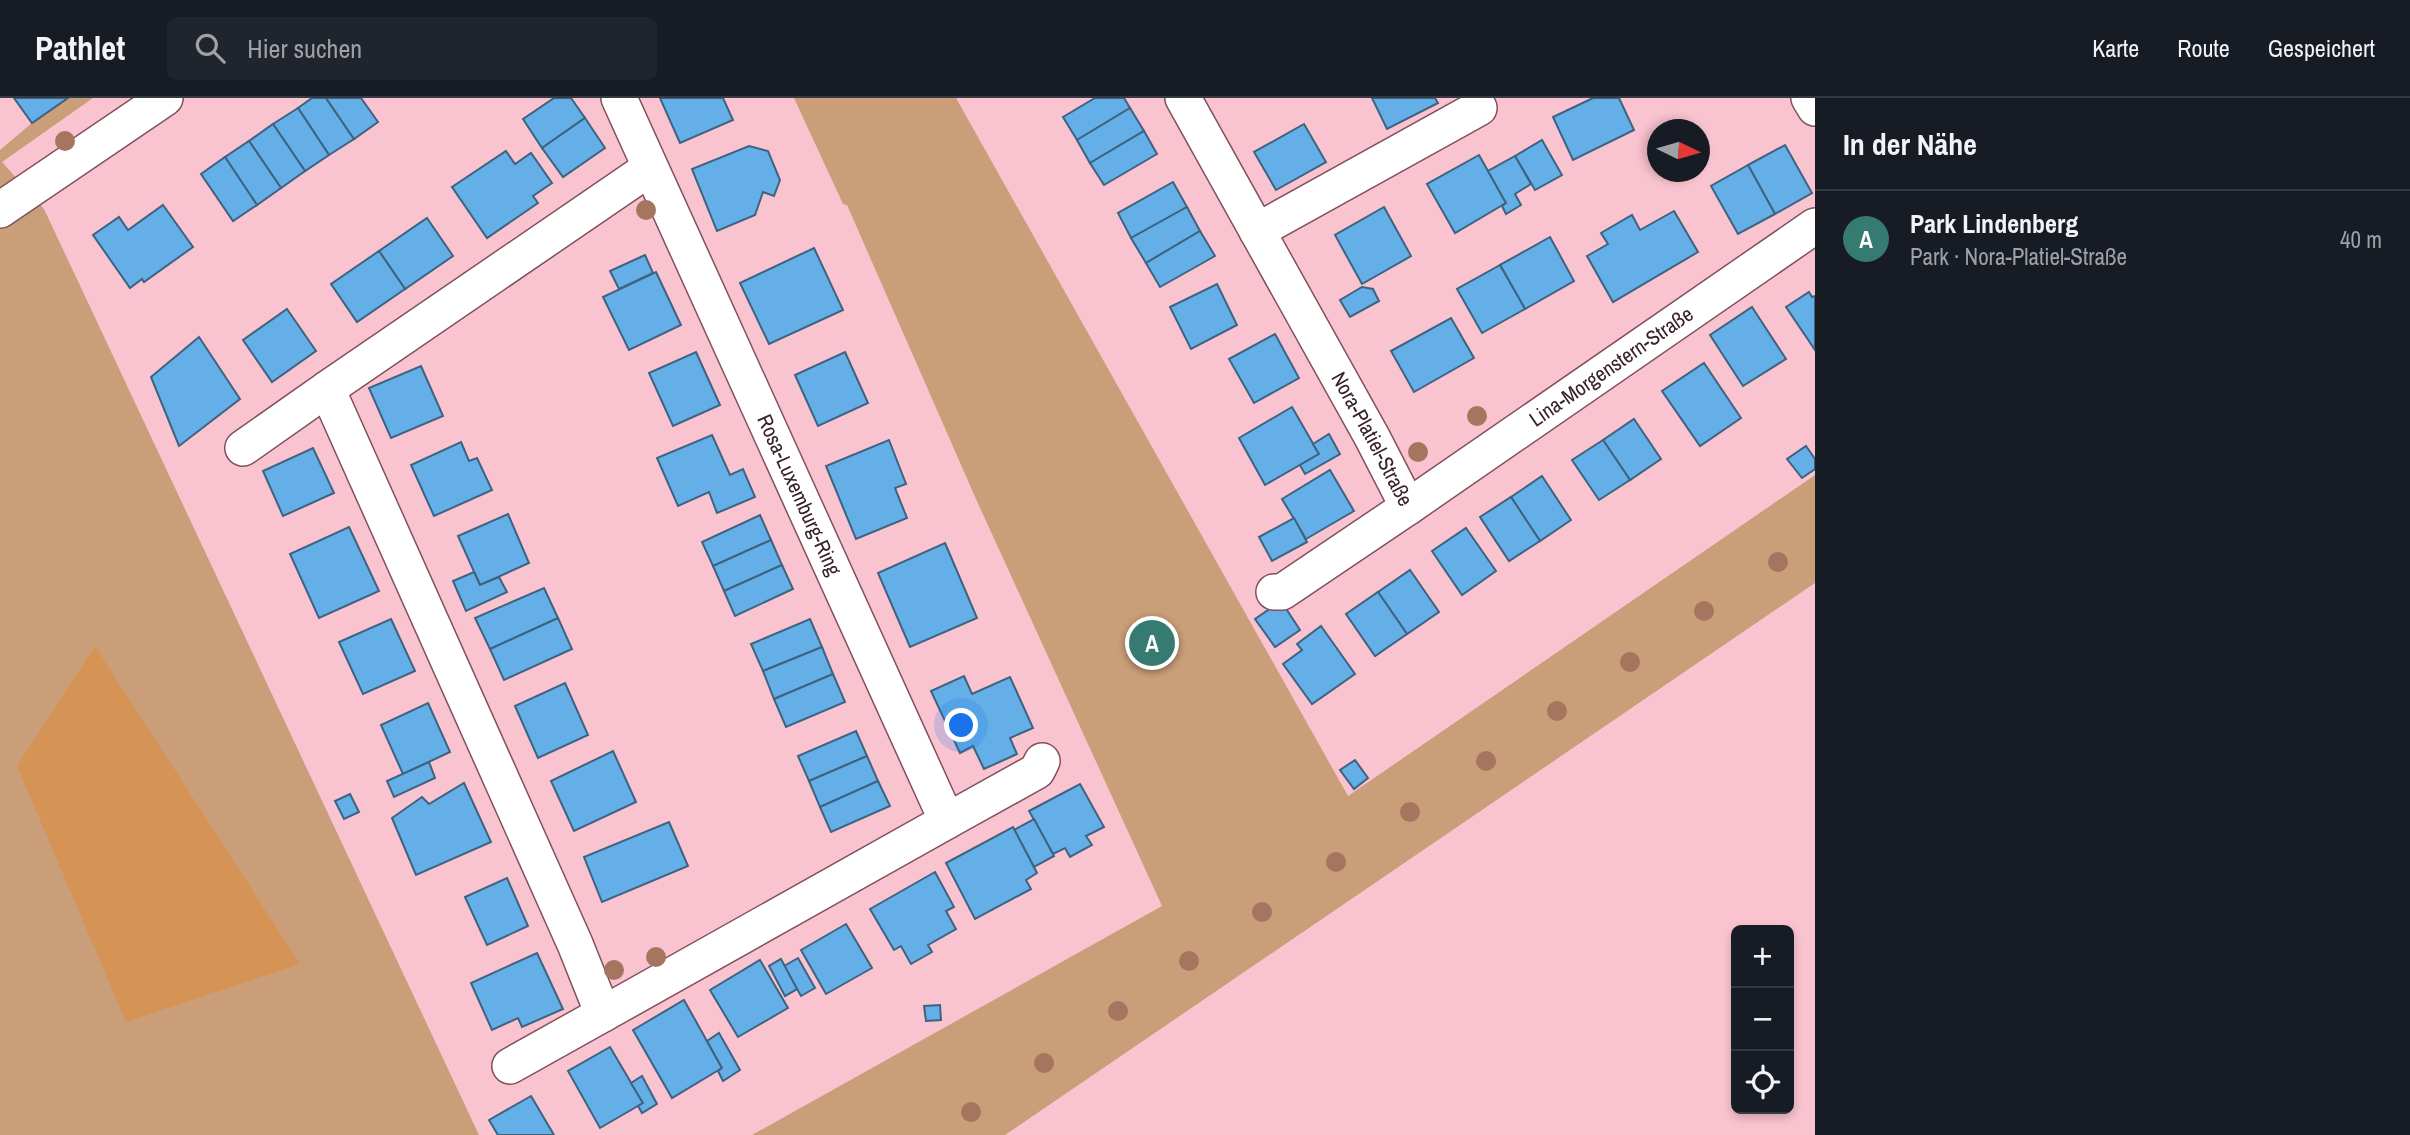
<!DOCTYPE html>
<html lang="de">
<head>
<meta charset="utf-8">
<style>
	body { margin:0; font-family:"Archivo Narrow",sans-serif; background:#20242c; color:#f1f3f6 }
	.controls { position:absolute; right:21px; bottom:21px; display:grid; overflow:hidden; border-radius:10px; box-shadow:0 4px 10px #0003 }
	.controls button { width:63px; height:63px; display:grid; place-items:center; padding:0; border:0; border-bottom:2px solid #363941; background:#171b24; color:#f1f3f6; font:35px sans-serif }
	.compass { position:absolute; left:1647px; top:21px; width:63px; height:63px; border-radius:50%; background:#171b24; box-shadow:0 4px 10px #0003; rotate:95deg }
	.you { position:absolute; left:962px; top:628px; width:24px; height:24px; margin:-18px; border:5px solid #fff; border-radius:50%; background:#1a73e8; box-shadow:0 0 0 10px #1a73e833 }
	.badge { display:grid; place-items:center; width:46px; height:46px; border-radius:50%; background:#357b71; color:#fff; font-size:23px; font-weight:700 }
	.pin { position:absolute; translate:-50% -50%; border:4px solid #fff; box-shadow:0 2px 7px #0006 }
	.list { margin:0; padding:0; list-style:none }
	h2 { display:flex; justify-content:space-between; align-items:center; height:91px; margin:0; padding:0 28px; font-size:30px }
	h2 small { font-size:23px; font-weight:400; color:#9ea1a6 }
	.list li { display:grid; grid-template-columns:46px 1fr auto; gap:21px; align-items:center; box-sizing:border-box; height:98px; padding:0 28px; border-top:2px solid #363941 }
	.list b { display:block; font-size:26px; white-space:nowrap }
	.list p { margin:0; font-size:23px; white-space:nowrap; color:#9ea1a6 }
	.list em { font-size:23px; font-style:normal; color:#9ea1a6 }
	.icon { flex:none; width:38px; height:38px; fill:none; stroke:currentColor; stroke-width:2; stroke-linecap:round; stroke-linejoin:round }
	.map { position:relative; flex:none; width:1815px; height:1037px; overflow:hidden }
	header { display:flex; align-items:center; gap:42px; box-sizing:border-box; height:98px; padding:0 35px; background:#171b24; border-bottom:2px solid #363941 }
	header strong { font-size:33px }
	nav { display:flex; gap:38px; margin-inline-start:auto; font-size:24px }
	.search { width:490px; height:63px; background:#20242c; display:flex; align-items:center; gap:18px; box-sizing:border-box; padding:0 24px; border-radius:10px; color:#9ea1a6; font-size:26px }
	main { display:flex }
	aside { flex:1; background:#171b24 }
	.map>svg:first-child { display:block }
	.green { fill:#c99e78 }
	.forest { fill:#d59456 }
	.building { fill:#64afe8; stroke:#3e6381; stroke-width:2 }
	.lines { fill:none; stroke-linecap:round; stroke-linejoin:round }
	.minor-casing { stroke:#80515d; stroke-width:38 }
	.minor { stroke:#fff; stroke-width:35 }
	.tree { fill:#a6755f }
	.labels { text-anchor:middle; stroke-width:6; stroke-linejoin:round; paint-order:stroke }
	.street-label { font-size:21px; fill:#382328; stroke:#fac3d0 }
</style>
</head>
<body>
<header>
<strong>Pathlet</strong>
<div class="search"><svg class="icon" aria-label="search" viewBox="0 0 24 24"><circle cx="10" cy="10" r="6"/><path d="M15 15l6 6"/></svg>Hier suchen</div>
<nav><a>Karte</a><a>Route</a><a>Gespeichert</a></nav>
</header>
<main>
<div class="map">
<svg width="1815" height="1037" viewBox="0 0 1815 1037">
	<rect width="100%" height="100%" fill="#fac3d0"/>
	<g class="green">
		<polygon points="68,0 93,0 2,64 44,111 479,1037 0,1037 0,52 32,25"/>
		<polygon points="794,0 956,0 1348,698 1815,377 1815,485 1005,1037 752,1037 1162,808 976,401 847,107 843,106"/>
	</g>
	<polygon class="forest" points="95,548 300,866 126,924 17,668"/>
	<g class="building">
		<polygon points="14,0 68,0 32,25"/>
		<polygon points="312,0 326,0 354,41 329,57 298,10"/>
		<polygon points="326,0 361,0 378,24 354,41"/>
		<polygon points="554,0 571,0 585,20 542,50 523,21"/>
		<polygon points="660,0 723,0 733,22 680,45"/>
		<polygon points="1095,0 1124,0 1130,10 1077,42 1063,19"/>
		<polygon points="1372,0 1435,0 1438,5 1387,31"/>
		<polygon points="1593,0 1619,0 1634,32 1573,62 1553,19"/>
		<polygon points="298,10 329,57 305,73 273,26"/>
		<polygon points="1130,10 1144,33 1090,65 1077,42"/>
		<polygon points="585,20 605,50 563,79 542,50"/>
		<polygon points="273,26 305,73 281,90 249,43"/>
		<polygon points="1304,26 1326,64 1276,92 1254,54"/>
		<polygon points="1144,33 1157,56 1104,87 1090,65"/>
		<polygon points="1542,42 1562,77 1535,92 1515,58"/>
		<polygon points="249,43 281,90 257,107 225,59"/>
		<polygon points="1785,47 1812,95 1775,116 1748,67"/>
		<polygon points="749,48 768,53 780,82 774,98 763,94 755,117 717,133 692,71"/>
		<polygon points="506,53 515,66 531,55 552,85 533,98 538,105 487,140 452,89"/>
		<polygon points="1479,57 1506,105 1455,135 1427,86"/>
		<polygon points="1515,58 1531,86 1515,96 1521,107 1506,116 1502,108 1506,105 1488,73"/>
		<polygon points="225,59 257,107 233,123 201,76"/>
		<polygon points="1748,67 1775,116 1738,136 1711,88"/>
		<polygon points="1173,84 1187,109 1131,140 1118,115"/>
		<polygon points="163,107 193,149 144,184 142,181 130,190 93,137 119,119 128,132"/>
		<polygon points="1187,109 1200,133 1146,165 1131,140"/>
		<polygon points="1384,109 1411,158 1362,186 1335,137"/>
		<polygon points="1674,113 1698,154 1613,204 1587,158 1608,146 1601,135 1632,117 1640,132"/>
		<polygon points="427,120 453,158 405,191 379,153"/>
		<polygon points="1200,133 1215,158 1160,189 1146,165"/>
		<polygon points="1550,139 1574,183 1525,211 1500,167"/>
		<polygon points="814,150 843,212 769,246 740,185"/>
		<polygon points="379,153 405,191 357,224 331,186"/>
		<polygon points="645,157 653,175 619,191 610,173"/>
		<polygon points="1500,167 1525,211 1482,235 1457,191"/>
		<polygon points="656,174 681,227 629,252 603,199"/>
		<polygon points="1217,186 1237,227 1191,251 1170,209"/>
		<polygon points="1362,189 1373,191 1379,203 1350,219 1340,202"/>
		<polygon points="1809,194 1812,199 1815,198 1815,252 1786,209"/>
		<polygon points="1752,209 1786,261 1743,288 1710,237"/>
		<polygon points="287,211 316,253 272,284 243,242"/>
		<polygon points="1451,220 1474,260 1414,294 1391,253"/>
		<polygon points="1275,236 1299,280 1254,305 1229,261"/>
		<polygon points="199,239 240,301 179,348 151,279"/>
		<polygon points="696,254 720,307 673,328 649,275"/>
		<polygon points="845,254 868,305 818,328 795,277"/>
		<polygon points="1704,265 1741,320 1700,348 1662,293"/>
		<polygon points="421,268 443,318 391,340 369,290"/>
		<polygon points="1292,309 1319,356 1265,387 1239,340"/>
		<polygon points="1634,321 1661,361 1630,382 1603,342"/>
		<polygon points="1329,336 1340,356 1305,376 1300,367 1319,356 1313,346"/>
		<polygon points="712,337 730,377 743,371 755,399 717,415 709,394 678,408 657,360"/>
		<polygon points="889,342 906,386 895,390 907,420 856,441 826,368"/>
		<polygon points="1603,342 1630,382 1599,402 1572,362"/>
		<polygon points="461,344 469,363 477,360 492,392 434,418 411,367"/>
		<polygon points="1806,348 1815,361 1815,371 1802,380 1787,361"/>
		<polygon points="313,350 334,395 283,418 263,373"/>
		<polygon points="1330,372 1354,413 1306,441 1282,401"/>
		<polygon points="1542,378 1571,422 1540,443 1511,399"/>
		<polygon points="1511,399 1540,443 1509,463 1480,419"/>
		<polygon points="508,416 529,465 480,487 458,438"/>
		<polygon points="760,417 771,442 713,468 702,444"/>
		<polygon points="1294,420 1307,444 1272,463 1259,439"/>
		<polygon points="349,429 379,493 319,520 290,456"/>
		<polygon points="1466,430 1496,473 1462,497 1432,453"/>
		<polygon points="771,442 782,467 724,493 713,468"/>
		<polygon points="945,445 977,520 910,549 878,475"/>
		<polygon points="782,467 793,491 735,518 724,493"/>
		<polygon points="1410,472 1439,514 1407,536 1378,494"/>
		<polygon points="474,474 480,487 499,479 507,494 466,513 453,483"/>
		<polygon points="544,490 558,520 490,551 475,520"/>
		<polygon points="1378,494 1407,536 1375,558 1346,516"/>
		<polygon points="1281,503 1300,532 1275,549 1255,521"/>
		<polygon points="558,520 572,551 504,582 490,551"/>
		<polygon points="391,521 415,573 363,596 339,544"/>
		<polygon points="810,521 822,549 763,573 751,546"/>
		<polygon points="1321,528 1355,576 1312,606 1283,566 1302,552 1297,546"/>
		<polygon points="822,549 833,576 774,601 763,573"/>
		<polygon points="833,576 845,604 786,629 774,601"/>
		<polygon points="964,578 972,596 1010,579 1033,630 1010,640 1017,656 984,671 973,648 960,655 931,593"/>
		<polygon points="565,585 588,637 538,660 515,608"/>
		<polygon points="428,605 450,654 403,676 381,627"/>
		<polygon points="856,633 867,658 809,683 798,658"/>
		<polygon points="613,653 636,704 574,733 551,683"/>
		<polygon points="867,658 878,683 820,709 809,683"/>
		<polygon points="1355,662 1368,680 1354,691 1340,672"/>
		<polygon points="429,664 435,680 394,699 387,683"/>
		<polygon points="878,683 890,708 831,734 820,709"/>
		<polygon points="464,685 491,744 416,777 392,720 422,699 429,706"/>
		<polygon points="1080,686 1104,729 1086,738 1092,747 1070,759 1065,750 1053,756 1029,713"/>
		<polygon points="350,696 359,714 344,721 335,703"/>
		<polygon points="1034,721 1054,758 1034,769 1014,732"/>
		<polygon points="669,724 688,768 602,804 584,759"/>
		<polygon points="1013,729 1037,775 1026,782 1031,791 975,821 946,765"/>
		<polygon points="935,774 954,809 946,813 956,831 928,847 932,854 911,866 901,848 894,852 870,811"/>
		<polygon points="507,780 528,828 487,847 465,799"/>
		<polygon points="846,826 872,870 826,896 801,852"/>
		<polygon points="537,855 563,911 522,929 518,920 492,932 471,885"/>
		<polygon points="798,860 815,890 801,898 784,868"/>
		<polygon points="781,861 797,891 785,898 769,868"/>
		<polygon points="760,862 788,910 738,939 710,892"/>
		<polygon points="684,902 722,970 672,1000 633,932"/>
		<polygon points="940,907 941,922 926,923 924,908"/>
		<polygon points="719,935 740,972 723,983 718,973 722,970 707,943"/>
		<polygon points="610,949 643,1005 600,1030 568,973"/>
		<polygon points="642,978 657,1006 642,1015 638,1008 643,1005 631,985"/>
		<polygon points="531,998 554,1037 498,1037 489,1022"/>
	</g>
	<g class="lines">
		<g class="minor-casing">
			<g id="minor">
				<path id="s1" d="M619,0L947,723L603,916L575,846L327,291L650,70"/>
				<path id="s2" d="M1183,0L1372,339L1408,409L1282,494H1274"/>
				<polyline points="1809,0 1815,10"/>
				<polyline points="0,112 165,0"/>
				<polyline points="1257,133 1479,10"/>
				<polyline points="243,350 327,291"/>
				<path id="s3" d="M1408,409L1815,128"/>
				<polyline points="947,723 1037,673 1042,663"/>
				<polyline points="510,968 603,916"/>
			</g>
		</g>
		<use href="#minor" class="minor"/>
	</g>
	<g class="tree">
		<circle cx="65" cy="43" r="10"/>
		<circle cx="646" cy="112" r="10"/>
		<circle cx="1477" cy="318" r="10"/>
		<circle cx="1418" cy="354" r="10"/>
		<circle cx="1778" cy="464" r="10"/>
		<circle cx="1704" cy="513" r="10"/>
		<circle cx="1630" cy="564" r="10"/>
		<circle cx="1557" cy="613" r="10"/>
		<circle cx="1486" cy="663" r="10"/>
		<circle cx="1410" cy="714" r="10"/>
		<circle cx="1336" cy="764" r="10"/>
		<circle cx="1262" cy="814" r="10"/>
		<circle cx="656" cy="859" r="10"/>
		<circle cx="1189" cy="863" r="10"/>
		<circle cx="614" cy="872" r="10"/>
		<circle cx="1118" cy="913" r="10"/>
		<circle cx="1044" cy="965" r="10"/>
		<circle cx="971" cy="1014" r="10"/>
	</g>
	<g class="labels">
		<g class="street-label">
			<text dy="7" stroke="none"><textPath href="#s3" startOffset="247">Lina-Morgenstern-Straße</textPath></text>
			<text dy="7" stroke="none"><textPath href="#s2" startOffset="390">Nora-Platiel-Straße</textPath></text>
			<text dy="7" stroke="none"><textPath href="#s1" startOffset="436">Rosa-Luxemburg-Ring</textPath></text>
		</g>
	</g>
</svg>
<div class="controls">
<button>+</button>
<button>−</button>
<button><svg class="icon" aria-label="locate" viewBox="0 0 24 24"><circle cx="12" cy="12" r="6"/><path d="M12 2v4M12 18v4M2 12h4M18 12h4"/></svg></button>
</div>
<svg class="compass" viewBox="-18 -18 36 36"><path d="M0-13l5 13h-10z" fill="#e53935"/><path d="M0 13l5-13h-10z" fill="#9ea1a6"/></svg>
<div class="you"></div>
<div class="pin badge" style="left:1152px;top:545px">A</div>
</div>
<aside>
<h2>In der Nähe<small></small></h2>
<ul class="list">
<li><span class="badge">A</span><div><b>Park Lindenberg</b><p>Park · Nora-Platiel-Straße</p></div><em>40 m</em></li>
</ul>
</aside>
</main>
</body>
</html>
